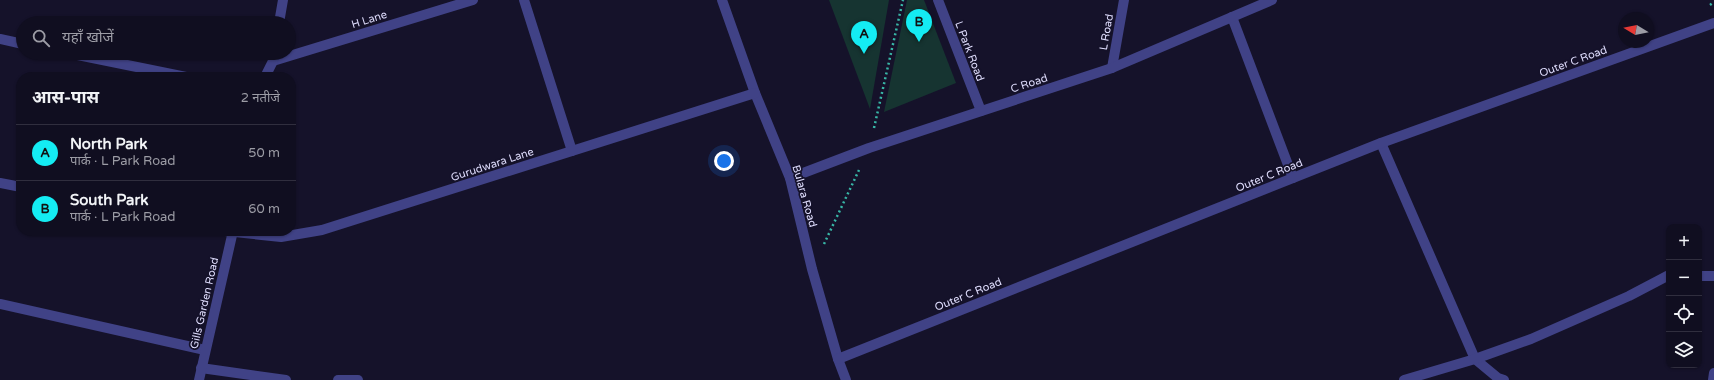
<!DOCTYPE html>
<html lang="hi">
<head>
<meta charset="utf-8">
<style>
	body { margin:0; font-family:"Varela Round","Noto Sans Devanagari",sans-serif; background:#1e1c2d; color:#f1f3f6 }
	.controls { position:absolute; right:12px; bottom:12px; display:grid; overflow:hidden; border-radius:8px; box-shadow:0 1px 3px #0004 }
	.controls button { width:36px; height:36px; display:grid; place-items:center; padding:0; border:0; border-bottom:1px solid #302e3e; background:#100e20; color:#f1f3f6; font:20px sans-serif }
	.compass { position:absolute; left:1618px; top:12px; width:36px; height:36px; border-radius:50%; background:#100e20; box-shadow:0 1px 3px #0004; rotate:280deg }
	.you { position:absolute; left:724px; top:161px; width:14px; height:14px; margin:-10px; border:3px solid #fff; border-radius:50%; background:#1a73e8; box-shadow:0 0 0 6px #1a73e833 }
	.badge { display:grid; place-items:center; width:26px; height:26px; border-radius:50%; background:#14ecf3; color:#111; font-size:13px; font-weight:700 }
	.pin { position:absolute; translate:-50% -33px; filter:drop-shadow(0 1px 2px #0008) }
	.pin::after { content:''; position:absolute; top:21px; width:14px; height:12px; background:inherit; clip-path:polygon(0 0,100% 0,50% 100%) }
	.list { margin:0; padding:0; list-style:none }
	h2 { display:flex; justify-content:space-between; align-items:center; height:52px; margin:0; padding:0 16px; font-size:17px }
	h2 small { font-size:13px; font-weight:400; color:#9c9ca5 }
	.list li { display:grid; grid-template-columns:26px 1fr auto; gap:12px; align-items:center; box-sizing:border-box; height:56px; padding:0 16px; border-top:1px solid #302e3e }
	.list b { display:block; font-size:15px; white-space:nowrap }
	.list p { margin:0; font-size:13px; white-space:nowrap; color:#9c9ca5 }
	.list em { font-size:13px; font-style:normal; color:#9c9ca5 }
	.icon { flex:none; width:22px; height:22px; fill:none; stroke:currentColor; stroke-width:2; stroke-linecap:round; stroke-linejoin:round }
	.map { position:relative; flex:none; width:1714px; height:380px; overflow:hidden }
	.search { position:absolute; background:#100e20; box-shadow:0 1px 3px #0004; left:16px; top:16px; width:280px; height:44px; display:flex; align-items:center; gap:10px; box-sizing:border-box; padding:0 14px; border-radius:22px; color:#9c9ca5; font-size:15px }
	.panel { position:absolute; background:#100e20; box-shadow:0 1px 3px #0004; left:16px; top:72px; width:280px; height:164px; border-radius:16px }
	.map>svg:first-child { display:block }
	.green { fill:#163431 }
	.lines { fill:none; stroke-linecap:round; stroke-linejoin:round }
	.path { stroke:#38b7a7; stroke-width:2.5; stroke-dasharray:2 3; stroke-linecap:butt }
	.minor { stroke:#404286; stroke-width:10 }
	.labels { text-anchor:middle; stroke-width:3.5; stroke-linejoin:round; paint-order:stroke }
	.street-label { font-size:11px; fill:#dfddfd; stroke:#15122a }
</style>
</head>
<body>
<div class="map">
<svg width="1714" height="380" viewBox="0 0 1714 380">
	<rect width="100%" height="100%" fill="#15122a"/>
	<g class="green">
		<polygon points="829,0 889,0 870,109"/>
		<polygon points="907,0 924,0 956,83 884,112"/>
	</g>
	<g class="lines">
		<g class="path">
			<polyline points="1710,5 1714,2"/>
			<polyline points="874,128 903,0"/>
			<polyline points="824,244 859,170"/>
		</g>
		<g class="minor">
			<polyline points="524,0 572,151"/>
			<polyline points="722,0 755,93 790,178 812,269 838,359 846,380"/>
			<polyline points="938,0 981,111"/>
			<polyline points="1232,17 1293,178"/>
			<polyline points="279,23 283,0"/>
			<polyline points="0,39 23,44"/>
			<polyline points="68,53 186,77"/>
			<polyline points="273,61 473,0"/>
			<polyline points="1112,68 1124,0"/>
			<polyline points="265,77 273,61 274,53"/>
			<polyline points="1381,143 1475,359 1498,378 1504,380"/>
			<polyline points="790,178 869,148 1112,68 1272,0"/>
			<polyline points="0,183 21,187"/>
			<polyline points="225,231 281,237 322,230 755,93"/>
			<polyline points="1699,276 1714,276"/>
			<polyline points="0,304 205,350"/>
			<polyline points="838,359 1381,143 1714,23"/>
			<polyline points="201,368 286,380"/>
			<polyline points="199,380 233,231"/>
			<polyline points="338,380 358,380"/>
			<polyline points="1404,380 1475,359 1531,339 1629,296 1669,275"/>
			<polyline points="1713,380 1714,373"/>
		</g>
	</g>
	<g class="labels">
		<g class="street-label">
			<text transform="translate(369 19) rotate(-17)" y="4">H Lane</text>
			<text transform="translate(1106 32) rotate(-80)" y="4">L Road</text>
			<text transform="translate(970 51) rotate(69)" y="4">L Park Road</text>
			<text transform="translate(1573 61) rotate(-20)" y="4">Outer C Road</text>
			<text transform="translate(1029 83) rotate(-18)" y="4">C Road</text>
			<text transform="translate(492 164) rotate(-18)" y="4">Gurudwara Lane</text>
			<text transform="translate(1269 175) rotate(-22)" y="4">Outer C Road</text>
			<text transform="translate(805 196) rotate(74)" y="4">Bulara Road</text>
			<text transform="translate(968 294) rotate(-22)" y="4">Outer C Road</text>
			<text transform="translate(204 303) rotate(-77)" y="4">Gills Garden Road</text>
		</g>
	</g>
</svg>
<div class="controls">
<button>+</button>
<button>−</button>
<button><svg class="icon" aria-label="locate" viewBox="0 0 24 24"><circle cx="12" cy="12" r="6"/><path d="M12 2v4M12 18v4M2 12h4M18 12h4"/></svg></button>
<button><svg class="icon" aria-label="layers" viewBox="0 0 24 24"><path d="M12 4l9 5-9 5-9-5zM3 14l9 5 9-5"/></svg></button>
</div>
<svg class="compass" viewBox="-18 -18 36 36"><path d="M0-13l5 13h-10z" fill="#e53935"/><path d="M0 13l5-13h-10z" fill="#9c9ca5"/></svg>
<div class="you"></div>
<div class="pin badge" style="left:864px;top:54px">A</div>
<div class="pin badge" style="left:919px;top:42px">B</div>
<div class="search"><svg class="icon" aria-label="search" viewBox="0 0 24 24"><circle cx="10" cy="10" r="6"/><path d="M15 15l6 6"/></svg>यहाँ खोजें</div>
<section class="panel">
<h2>आस-पास<small>2 नतीजे</small></h2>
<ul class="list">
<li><span class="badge">A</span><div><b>North Park</b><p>पार्क · L Park Road</p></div><em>50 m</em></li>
<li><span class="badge">B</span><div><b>South Park</b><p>पार्क · L Park Road</p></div><em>60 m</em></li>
</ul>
</section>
</div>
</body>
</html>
